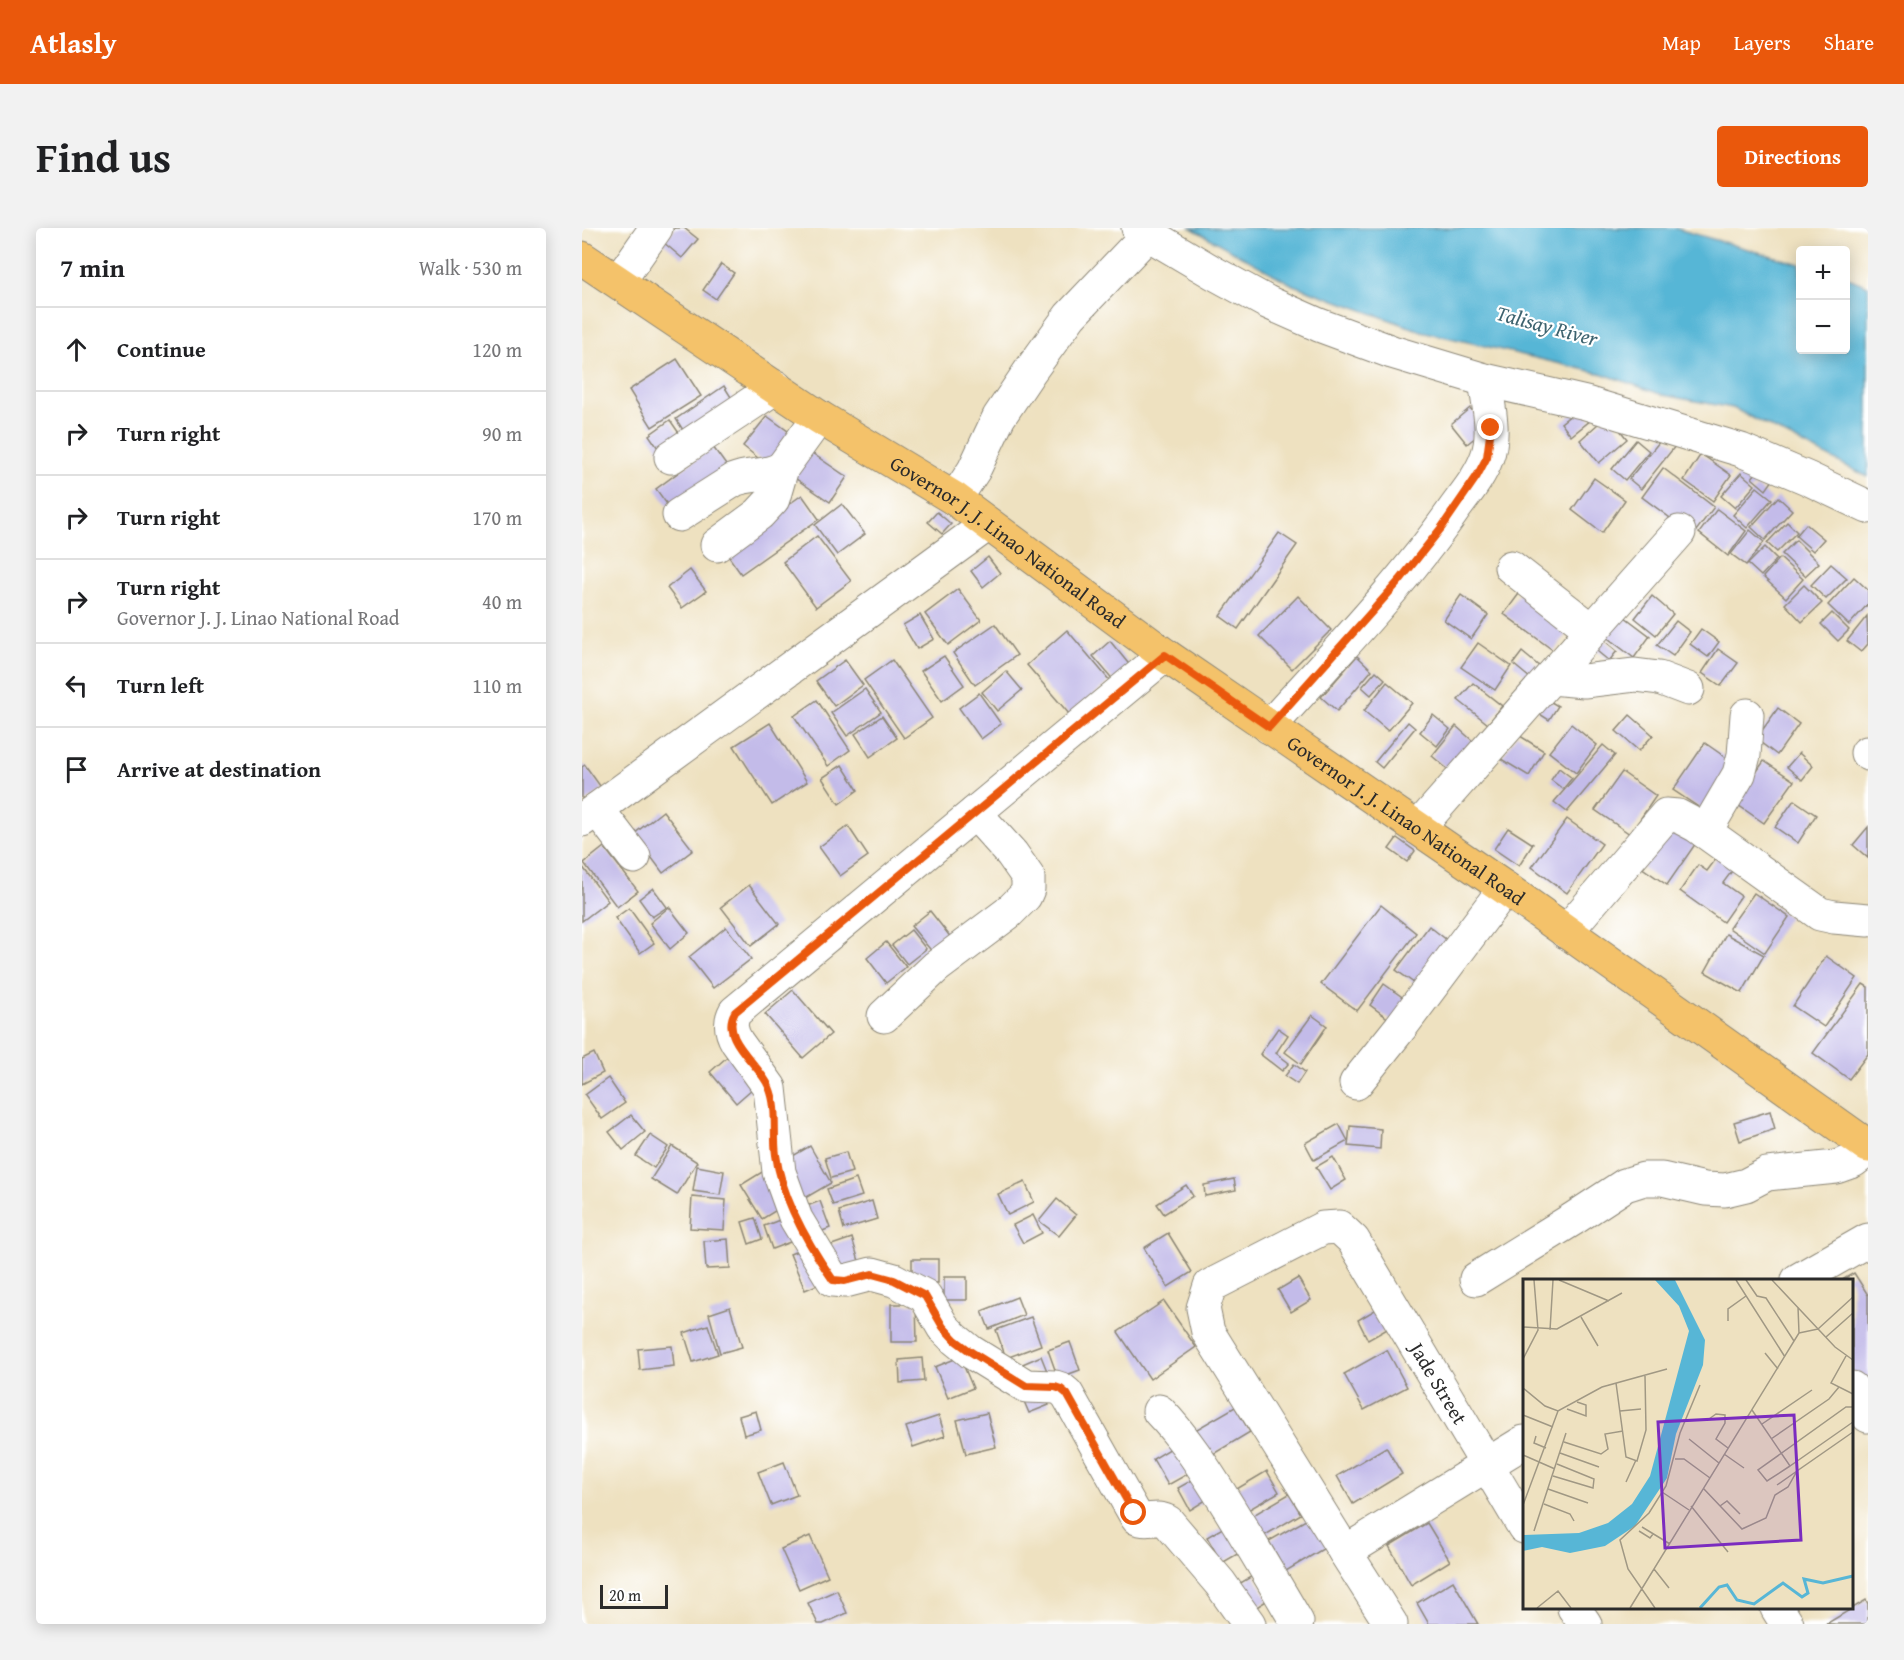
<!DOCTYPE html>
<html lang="en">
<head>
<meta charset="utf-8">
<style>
	body { margin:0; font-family:"Gentium Book Plus",serif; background:#f2f2f2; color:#202124 }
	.controls { position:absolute; right:18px; top:18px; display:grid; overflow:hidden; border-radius:6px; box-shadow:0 3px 15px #0003 }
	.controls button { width:54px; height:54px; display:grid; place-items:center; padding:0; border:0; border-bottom:2px solid #e0e0e0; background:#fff; color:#202124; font:30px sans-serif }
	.scale { position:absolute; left:18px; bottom:15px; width:68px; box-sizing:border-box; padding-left:6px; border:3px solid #2b2b2b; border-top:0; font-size:16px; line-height:21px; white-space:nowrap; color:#2b2b2b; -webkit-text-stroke:4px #fff; paint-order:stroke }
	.stop { position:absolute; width:18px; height:18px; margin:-14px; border:4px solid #ea580c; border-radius:50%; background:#fff }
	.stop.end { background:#ea580c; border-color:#fff; box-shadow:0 2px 6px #0008 }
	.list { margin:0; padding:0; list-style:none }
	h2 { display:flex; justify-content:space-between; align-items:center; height:78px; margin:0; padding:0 24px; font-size:26px }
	h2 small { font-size:20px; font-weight:400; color:#757577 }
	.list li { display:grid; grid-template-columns:39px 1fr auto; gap:18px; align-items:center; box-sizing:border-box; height:84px; padding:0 24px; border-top:2px solid #e0e0e0 }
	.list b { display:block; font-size:22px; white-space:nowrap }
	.list p { margin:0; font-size:20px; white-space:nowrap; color:#757577 }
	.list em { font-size:20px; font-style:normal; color:#757577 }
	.icon { flex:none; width:33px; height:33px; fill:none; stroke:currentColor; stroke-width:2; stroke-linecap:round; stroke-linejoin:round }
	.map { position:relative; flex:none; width:1286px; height:1396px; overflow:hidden; border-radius:6px }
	header { display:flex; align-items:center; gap:36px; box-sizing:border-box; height:84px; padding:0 30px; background:#ea580c; color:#fff }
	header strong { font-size:28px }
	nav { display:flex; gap:33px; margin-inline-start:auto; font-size:21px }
	.intro { display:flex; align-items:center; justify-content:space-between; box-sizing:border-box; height:144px; padding:0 36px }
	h1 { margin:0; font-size:42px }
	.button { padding:15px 27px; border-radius:6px; background:#ea580c; color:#fff; font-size:21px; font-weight:700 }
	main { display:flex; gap:36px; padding:0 36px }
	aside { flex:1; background:#fff; border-radius:6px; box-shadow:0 3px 15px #0003 }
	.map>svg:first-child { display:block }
	.water { fill:#57b6d6; stroke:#417080; stroke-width:1.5 }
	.building { fill:#c3bbe9 }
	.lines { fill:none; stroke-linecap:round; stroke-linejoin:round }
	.minor-casing { stroke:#8c8676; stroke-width:35 }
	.major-casing { stroke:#8c8676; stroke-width:35 }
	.minor { stroke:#fff; stroke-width:33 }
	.major { stroke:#f4c26a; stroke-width:33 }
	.route { stroke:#ea580c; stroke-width:8 }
	.labels { text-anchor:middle; stroke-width:4.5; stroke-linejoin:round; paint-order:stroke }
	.street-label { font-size:20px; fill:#2b2b2b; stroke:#fff }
	.water-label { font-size:21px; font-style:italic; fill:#3d636f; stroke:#fff }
	.inset-river { fill:none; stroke:#57b6d6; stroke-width:3 }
	.inset-road { fill:none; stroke:#a09884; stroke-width:1.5 }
	.view { fill:#7b2cbf; fill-opacity:0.15; stroke:#7b2cbf; stroke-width:3 }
	.inset-edge { fill:none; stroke:#2b2b2b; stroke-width:3 }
</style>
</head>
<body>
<header>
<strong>Atlasly</strong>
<nav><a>Map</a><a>Layers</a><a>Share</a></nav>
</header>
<div class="intro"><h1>Find us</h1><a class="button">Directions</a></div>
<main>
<aside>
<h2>7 min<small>Walk · 530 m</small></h2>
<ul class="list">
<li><svg class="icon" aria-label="ahead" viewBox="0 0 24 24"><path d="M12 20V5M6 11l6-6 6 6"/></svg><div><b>Continue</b></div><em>120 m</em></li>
<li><svg class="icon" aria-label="right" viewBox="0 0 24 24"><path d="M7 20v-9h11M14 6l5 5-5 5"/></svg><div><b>Turn right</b></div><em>90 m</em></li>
<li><svg class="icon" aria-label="right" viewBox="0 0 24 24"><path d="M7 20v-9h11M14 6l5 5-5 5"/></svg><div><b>Turn right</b></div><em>170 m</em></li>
<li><svg class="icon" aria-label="right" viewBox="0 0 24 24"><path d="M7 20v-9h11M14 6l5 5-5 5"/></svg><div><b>Turn right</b><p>Governor J. J. Linao National Road</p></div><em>40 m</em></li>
<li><svg class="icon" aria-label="left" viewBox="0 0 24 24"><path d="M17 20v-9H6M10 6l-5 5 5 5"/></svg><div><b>Turn left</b></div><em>110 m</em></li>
<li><svg class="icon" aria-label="arrive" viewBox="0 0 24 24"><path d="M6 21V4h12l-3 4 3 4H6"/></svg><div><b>Arrive at destination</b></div></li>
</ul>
</aside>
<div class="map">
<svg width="1286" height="1396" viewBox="0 0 1286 1396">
	<rect width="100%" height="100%" fill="#fff"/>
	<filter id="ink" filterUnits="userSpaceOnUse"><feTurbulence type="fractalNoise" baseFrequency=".0167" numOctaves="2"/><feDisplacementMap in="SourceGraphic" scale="12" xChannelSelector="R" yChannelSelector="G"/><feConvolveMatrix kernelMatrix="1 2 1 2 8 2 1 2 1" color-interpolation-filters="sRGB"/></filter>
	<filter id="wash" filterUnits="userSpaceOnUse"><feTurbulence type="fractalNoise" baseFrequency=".008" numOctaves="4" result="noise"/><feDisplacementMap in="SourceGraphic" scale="24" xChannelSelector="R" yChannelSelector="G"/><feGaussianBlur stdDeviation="1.35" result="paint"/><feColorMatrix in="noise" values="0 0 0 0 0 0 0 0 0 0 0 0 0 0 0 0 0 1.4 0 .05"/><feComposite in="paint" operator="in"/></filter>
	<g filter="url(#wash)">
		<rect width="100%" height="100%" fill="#eee1c0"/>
		<polygon class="water" points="609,0 1092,0 1218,36 1218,122 1264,122 1264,49 1286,58 1286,249 1151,180 1081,167 1021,146 839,103 711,57"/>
		<g id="blocks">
			<g class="building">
				<polygon points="93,0 102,0 116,11 100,30 81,14"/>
				<polygon points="139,36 152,45 134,71 121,62"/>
				<polygon points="95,131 119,168 70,199 47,162"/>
				<polygon points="142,158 154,177 106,210 94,191"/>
				<polygon points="999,179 1009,192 989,208 979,195"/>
				<polygon points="888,180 905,200 885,216 869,196"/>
				<polygon points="1026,187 1045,211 1017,235 998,212"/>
				<polygon points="185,188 210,206 186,238 161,218"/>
				<polygon points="88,192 101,211 80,226 67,207"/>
				<polygon points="1082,208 1094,217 1059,261 1047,251"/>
				<polygon points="1054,212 1067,223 1043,252 1030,241"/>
				<polygon points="131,219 149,244 92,286 74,261"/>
				<polygon points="224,221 265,249 248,274 207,246"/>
				<polygon points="1119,226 1149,247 1131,273 1102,252"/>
				<polygon points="1081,240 1132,279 1111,307 1060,269"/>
				<polygon points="1177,241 1191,252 1184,262 1170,250"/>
				<polygon points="1159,245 1173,257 1153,280 1139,268"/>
				<polygon points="1012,250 1043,272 1020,305 990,282"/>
				<polygon points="1175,259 1190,271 1165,300 1151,287"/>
				<polygon points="220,267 237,291 159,346 142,322"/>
				<polygon points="1196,269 1210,282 1183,312 1169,299"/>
				<polygon points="260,276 283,306 255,327 233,297"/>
				<polygon points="1135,281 1164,303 1146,328 1117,305"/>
				<polygon points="355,284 369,296 360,306 346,294"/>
				<polygon points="1205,294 1215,304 1195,324 1185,315"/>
				<polygon points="1224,296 1242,311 1231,323 1214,308"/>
				<polygon points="1168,302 1182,314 1164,337 1149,326"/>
				<polygon points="697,305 715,317 656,401 638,388"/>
				<polygon points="235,308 269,353 234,379 201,334"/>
				<polygon points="1214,312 1237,335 1223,348 1200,326"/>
				<polygon points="1183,319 1195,331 1179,348 1166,336"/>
				<polygon points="406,329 418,345 401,359 389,343"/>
				<polygon points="1198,330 1221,351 1204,370 1181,349"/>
				<polygon points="1249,336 1265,350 1244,371 1229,357"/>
				<polygon points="108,342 124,363 100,380 85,360"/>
				<polygon points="1272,349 1286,362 1286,376 1267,397 1246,377"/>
				<polygon points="1222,357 1240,375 1220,394 1203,376"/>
				<polygon points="942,359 991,397 972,423 922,386"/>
				<polygon points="376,361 399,392 366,417 343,386"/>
				<polygon points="879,367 906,387 889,411 862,392"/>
				<polygon points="716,368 749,402 710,441 677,408"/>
				<polygon points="1070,368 1091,386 1074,407 1053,390"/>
				<polygon points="1250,385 1267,402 1256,413 1239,396"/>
				<polygon points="1039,386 1068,408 1052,430 1022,407"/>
				<polygon points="338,387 352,411 335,421 321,397"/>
				<polygon points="1285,388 1286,416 1279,424 1265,413"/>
				<polygon points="1094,393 1108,404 1091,428 1075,417"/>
				<polygon points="413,396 435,427 393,457 371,425"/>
				<polygon points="1119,401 1137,414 1126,429 1108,416"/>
				<polygon points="485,402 528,453 488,487 445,437"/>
				<polygon points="1018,409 1035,423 1027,433 1010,419"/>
				<polygon points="528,413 550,440 533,454 511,428"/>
				<polygon points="896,415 929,438 913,462 879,439"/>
				<polygon points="1136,421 1156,435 1139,458 1120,445"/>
				<polygon points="940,424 958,439 949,451 931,436"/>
				<polygon points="362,428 382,457 360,473 339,443"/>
				<polygon points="775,428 790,442 755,483 739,469"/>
				<polygon points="263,432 281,457 252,478 234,453"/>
				<polygon points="310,432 350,490 322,510 282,452"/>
				<polygon points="424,443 440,462 415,483 400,464"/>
				<polygon points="794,443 803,451 789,467 780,459"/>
				<polygon points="805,454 830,475 806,503 782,483"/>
				<polygon points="891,455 920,478 906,496 876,472"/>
				<polygon points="283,461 299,484 265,508 249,485"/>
				<polygon points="397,465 419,496 399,511 377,480"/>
				<polygon points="964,471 976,478 967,492 956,485"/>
				<polygon points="235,472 268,522 246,538 212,488"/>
				<polygon points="1196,480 1217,496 1195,527 1174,511"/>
				<polygon points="851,487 868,501 855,518 838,504"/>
				<polygon points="1048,487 1071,507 1057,523 1034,503"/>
				<polygon points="300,488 315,510 288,529 273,506"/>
				<polygon points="826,494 833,500 800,540 793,534"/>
				<polygon points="188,495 225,554 190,577 152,518"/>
				<polygon points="989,496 1015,517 994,545 967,524"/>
				<polygon points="874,498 893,515 869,544 850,528"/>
				<polygon points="935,506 962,523 947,548 919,531"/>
				<polygon points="1123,515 1153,536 1121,582 1091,562"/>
				<polygon points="1021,517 1033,527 985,584 972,574"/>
				<polygon points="1217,525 1231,538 1220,552 1205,539"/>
				<polygon points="1182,533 1212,553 1182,595 1153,575"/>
				<polygon points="3,537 21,562 0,576 0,539"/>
				<polygon points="260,537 276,562 257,576 240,550"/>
				<polygon points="977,540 990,550 981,561 969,552"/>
				<polygon points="1040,544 1074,568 1048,606 1013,582"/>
				<polygon points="1212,572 1234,587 1216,615 1193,599"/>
				<polygon points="81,583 111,622 81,645 52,606"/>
				<polygon points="985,591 1020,616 985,665 950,639"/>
				<polygon points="1088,596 1114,615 1085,657 1059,639"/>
				<polygon points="266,598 286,628 258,648 237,619"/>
				<polygon points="1286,599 1286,630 1271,617"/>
				<polygon points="926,600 951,616 937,638 912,621"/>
				<polygon points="815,610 833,623 825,634 807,621"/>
				<polygon points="22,619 56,663 35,679 2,635"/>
				<polygon points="1137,627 1153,639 1141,655 1159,668 1141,694 1098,663 1116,637 1125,643"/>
				<polygon points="0,638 26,673 0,693"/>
				<polygon points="167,657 197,696 169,718 139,679"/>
				<polygon points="71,660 85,679 70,689 57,671"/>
				<polygon points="1172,665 1207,689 1183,725 1147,700"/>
				<polygon points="799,677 834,705 775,783 739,756"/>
				<polygon points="87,679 107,705 88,721 68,695"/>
				<polygon points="47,680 72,715 58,725 33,690"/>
				<polygon points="348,683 370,711 352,726 329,698"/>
				<polygon points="847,698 875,720 843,763 814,742"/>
				<polygon points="144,699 169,731 131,760 107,729"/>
				<polygon points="329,702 344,721 325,736 310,717"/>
				<polygon points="1144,706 1182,727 1160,765 1123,744"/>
				<polygon points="304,714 324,739 304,755 285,730"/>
				<polygon points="1244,728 1275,750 1242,799 1211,778"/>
				<polygon points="802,756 830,776 815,797 788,777"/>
				<polygon points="1281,756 1286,759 1286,826 1267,851 1231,825"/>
				<polygon points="211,762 249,806 221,830 183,786"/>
				<polygon points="730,787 745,798 719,836 703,824"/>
				<polygon points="696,800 706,807 694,825 707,835 700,843 678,826"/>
				<polygon points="153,822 179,853 154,875 128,844"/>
				<polygon points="12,825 21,845 0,856 0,831"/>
				<polygon points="712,836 723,844 715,856 703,848"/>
				<polygon points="26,850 43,875 20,891 3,867"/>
				<polygon points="1188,883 1193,901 1158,913 1152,894"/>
				<polygon points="49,887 63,904 41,922 27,904"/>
				<polygon points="757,896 766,913 732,932 723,915"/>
				<polygon points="768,898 799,901 798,921 766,918"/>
				<polygon points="68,907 86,919 72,940 54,928"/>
				<polygon points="90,918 115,934 95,967 69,951"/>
				<polygon points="228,918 249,955 218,973 197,936"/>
				<polygon points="264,924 270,944 249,950 243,930"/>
				<polygon points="751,929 764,952 748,962 734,939"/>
				<polygon points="115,938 142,943 138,967 111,963"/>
				<polygon points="185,941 206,975 180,991 159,957"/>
				<polygon points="274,951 280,968 251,977 245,961"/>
				<polygon points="652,951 654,962 623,968 622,957"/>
				<polygon points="443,954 452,974 426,987 416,966"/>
				<polygon points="604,957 611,968 582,986 575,976"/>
				<polygon points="110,969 144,972 142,1002 108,1000"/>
				<polygon points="475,971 494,987 477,1008 457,993"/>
				<polygon points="238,973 248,1000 228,1008 217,981"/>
				<polygon points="290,973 295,991 262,1001 257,983"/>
				<polygon points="451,987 460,1005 441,1015 431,997"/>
				<polygon points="208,988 216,1011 190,1021 182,998"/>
				<polygon points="173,990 180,1011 167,1016 160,994"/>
				<polygon points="586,1005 610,1044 586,1059 562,1020"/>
				<polygon points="270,1010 280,1043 254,1051 244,1019"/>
				<polygon points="146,1011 148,1040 124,1041 122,1013"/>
				<polygon points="228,1018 242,1054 223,1062 208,1026"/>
				<rect x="330" y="1031" width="26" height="24"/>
				<polygon points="1272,1045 1286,1067 1286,1171 1270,1144 1270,1052 1260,1052"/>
				<rect x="362" y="1049" width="23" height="23"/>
				<polygon points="716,1050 729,1072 709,1084 696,1062"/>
				<polygon points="435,1069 442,1087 407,1101 400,1083"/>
				<polygon points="582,1073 614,1119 568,1151 536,1104"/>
				<polygon points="309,1076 334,1076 335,1114 309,1114"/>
				<polygon points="148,1079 160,1119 138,1125 127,1086"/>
				<polygon points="798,1079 809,1099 786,1112 776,1092"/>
				<polygon points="449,1089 459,1117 424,1130 414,1102"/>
				<polygon points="126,1097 136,1126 111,1134 102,1105"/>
				<polygon points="488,1114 498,1142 476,1150 466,1122"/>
				<polygon points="90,1118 92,1138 58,1142 56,1121"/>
				<polygon points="805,1122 825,1159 782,1182 762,1146"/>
				<polygon points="459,1128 467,1148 436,1138"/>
				<polygon points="378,1129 391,1160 366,1170 353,1139"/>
				<polygon points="340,1130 342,1153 318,1155 317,1132"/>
				<polygon points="462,1163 467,1177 447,1185 441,1171"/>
				<polygon points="653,1179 668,1204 623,1231 608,1205"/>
				<polygon points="174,1183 179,1202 162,1207 157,1188"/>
				<polygon points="405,1185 414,1219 384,1226 375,1192"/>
				<polygon points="357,1188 363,1208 331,1219 324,1199"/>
				<polygon points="596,1216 611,1243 586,1257 571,1231"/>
				<polygon points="804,1219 820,1246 771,1276 755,1248"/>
				<polygon points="202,1234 215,1267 189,1277 176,1244"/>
				<polygon points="685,1243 697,1264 661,1285 648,1265"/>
				<polygon points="612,1251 624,1272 608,1282 596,1260"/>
				<polygon points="707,1266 719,1286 680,1309 668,1289"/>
				<polygon points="729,1289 746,1318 704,1343 687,1313"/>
				<polygon points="845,1295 868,1333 829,1357 807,1318"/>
				<polygon points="644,1298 659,1324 640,1335 625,1309"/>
				<polygon points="228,1308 246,1348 217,1361 199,1321"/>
				<polygon points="672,1347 686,1372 665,1385 650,1360"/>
				<polygon points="871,1353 896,1396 847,1396 835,1375"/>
				<polygon points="255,1362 265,1385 241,1396 236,1396 226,1375"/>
				<polygon points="1284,1372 1286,1376 1286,1396 1244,1396"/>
			</g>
		</g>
	</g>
	<g filter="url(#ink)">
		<use href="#blocks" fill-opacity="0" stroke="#8c8676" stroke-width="1.5"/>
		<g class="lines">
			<g class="minor-casing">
				<g id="minor">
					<polyline points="556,0 632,45 685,74 737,97 810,124 903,152 1004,175 1159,222 1225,250 1286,279"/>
					<polyline points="37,53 74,0"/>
					<polyline points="89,229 194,159"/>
					<polyline points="373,271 392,242 417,189 448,143 488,88 566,6"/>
					<path d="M97,287L152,252C169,245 182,250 200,240"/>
					<polyline points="135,317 177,286 191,271 200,240 237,189"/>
					<polyline points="929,339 1010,402"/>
					<path d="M583,427L153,784C147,795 149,804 155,814L188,860L197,944L214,991L251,1052L263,1053L290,1046L312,1052L343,1068L361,1099L373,1111L389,1124L444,1158L473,1159L479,1161L485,1166L555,1290C565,1295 576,1287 586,1294L638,1355L667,1396"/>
					<polyline points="969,450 1002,453 1053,447 1077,450 1106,461"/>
					<path d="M687,499C750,429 817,360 871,283C883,266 898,249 905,229C914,205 906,176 903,152"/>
					<polyline points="1285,525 1286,526"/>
					<polyline points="15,581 52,629"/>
					<polyline points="0,592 406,296"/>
					<polyline points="836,600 1097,304"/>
					<polyline points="1123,604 1157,546 1162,527 1165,487"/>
					<polyline points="984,704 1084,587 1096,588 1115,598 1238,686 1252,689 1286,692"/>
					<polyline points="302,788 354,739 426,685 443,668 446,661 446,649 430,626 393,585"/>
					<polyline points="774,855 818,800 923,660"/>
					<polyline points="894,1051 991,991 1043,957 1062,951 1080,951 1123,961 1143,962 1164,957 1185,946 1254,939 1271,933 1286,922"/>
					<polyline points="1216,1052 1286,1012"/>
					<polyline points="1270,1160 1286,1188"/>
					<path d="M577,1183C603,1210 622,1240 642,1272C667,1312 691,1353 715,1394"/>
					<path id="s1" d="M763,1324L626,1104L621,1080L628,1058L741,1000L757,999L771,1012L942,1299"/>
					<polyline points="992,1380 1003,1396"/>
					<polyline points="1195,1380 1205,1396"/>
					<polyline points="809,1396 763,1324 942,1214"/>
				</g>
			</g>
			<g class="major-casing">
				<g id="major">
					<path id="s2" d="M0,30L237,189L373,271L583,427L923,660L1286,918"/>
				</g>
			</g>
			<use href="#minor" class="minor"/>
			<use href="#major" class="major"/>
		</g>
	</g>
	<g class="lines" filter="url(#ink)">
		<path class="route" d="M552,1285L485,1166L479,1161L473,1159L444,1158L389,1124L373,1112L361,1099L343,1068L312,1052L290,1046L263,1053L251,1052C226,1016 200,971 194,927C191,905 196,880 187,859C178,836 137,811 153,784L583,427L687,499L818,352L860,299L895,248L905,229L909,200"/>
	</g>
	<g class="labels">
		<g class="street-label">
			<text dy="7" stroke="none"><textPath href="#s2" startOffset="512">Governor J. J. Linao National Road</textPath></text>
			<text dy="7" stroke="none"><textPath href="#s2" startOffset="998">Governor J. J. Linao National Road</textPath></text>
			<text dy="7" stroke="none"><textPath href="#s1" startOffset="636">Jade Street</textPath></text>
		</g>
		<g class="water-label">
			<text transform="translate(965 98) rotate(15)" y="7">Talisay River</text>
		</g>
	</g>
	<g transform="translate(941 1051)">
		<rect width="330" height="330" fill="#eee1c0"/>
		<path d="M132,1H152L182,61L180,86L153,155L144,199L112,247L82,267L47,274L19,268L0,272V256L56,254L85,244L109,225L127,197L166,52L156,27Z" fill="#57b6d6"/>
		<path class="inset-river" d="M177,329L196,308L204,306L214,321L231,325L260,304L279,318L285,314L281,300L300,304L330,297"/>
		<path class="inset-road" d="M36,1L86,22M213,1L262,78M223,1L234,17L243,19L271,62M249,1L312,68L330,81M58,38L75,67M205,42V30L223,17M0,48L34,50L99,14M295,50L330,18M27,51L30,1M276,54L295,50M303,58L330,34M242,74L255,90M323,77L308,104L330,115M0,80L15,51L11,1M93,104L103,178L114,182L123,151L122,97M0,109L22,127L35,132L79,108L144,90M44,130L63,137V126L54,123M229,131L267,187L330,143M97,132L118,130M0,136L30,148M186,140L193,135L202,136V144L193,160L205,169M239,145L289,111M13,157L11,164L23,169M166,160L196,184M248,160L306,120L316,108M41,163L78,175L85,170L82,155L100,152M37,174L76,188M201,175L221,189M0,176L32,190M152,180H161L187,199M267,187L244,202L235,191L323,128H330M30,197L70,209L71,200L34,185M103,203L113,181M254,206L274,192M180,209L219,250L243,239L252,216L265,208L274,192L330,153M25,210L65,224M139,213L166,231M21,225L47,235L51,242M0,226L35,132M168,227L205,273M197,227L204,222L217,235M119,248L147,265M11,252L43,154M116,252L127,259L130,255M131,290L146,309M14,329L35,312L48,329M107,329L276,54L275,28M132,329L105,290L97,261L126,234L143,207L157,154L177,106"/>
		<path class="view" d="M271,136L278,261L142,269L135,143Z"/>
		<rect width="330" height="330" class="inset-edge"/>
	</g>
</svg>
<div class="controls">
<button>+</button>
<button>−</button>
</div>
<div class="scale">20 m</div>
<div class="stop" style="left:552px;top:1285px"></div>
<div class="stop end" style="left:909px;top:200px"></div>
</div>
</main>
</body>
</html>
